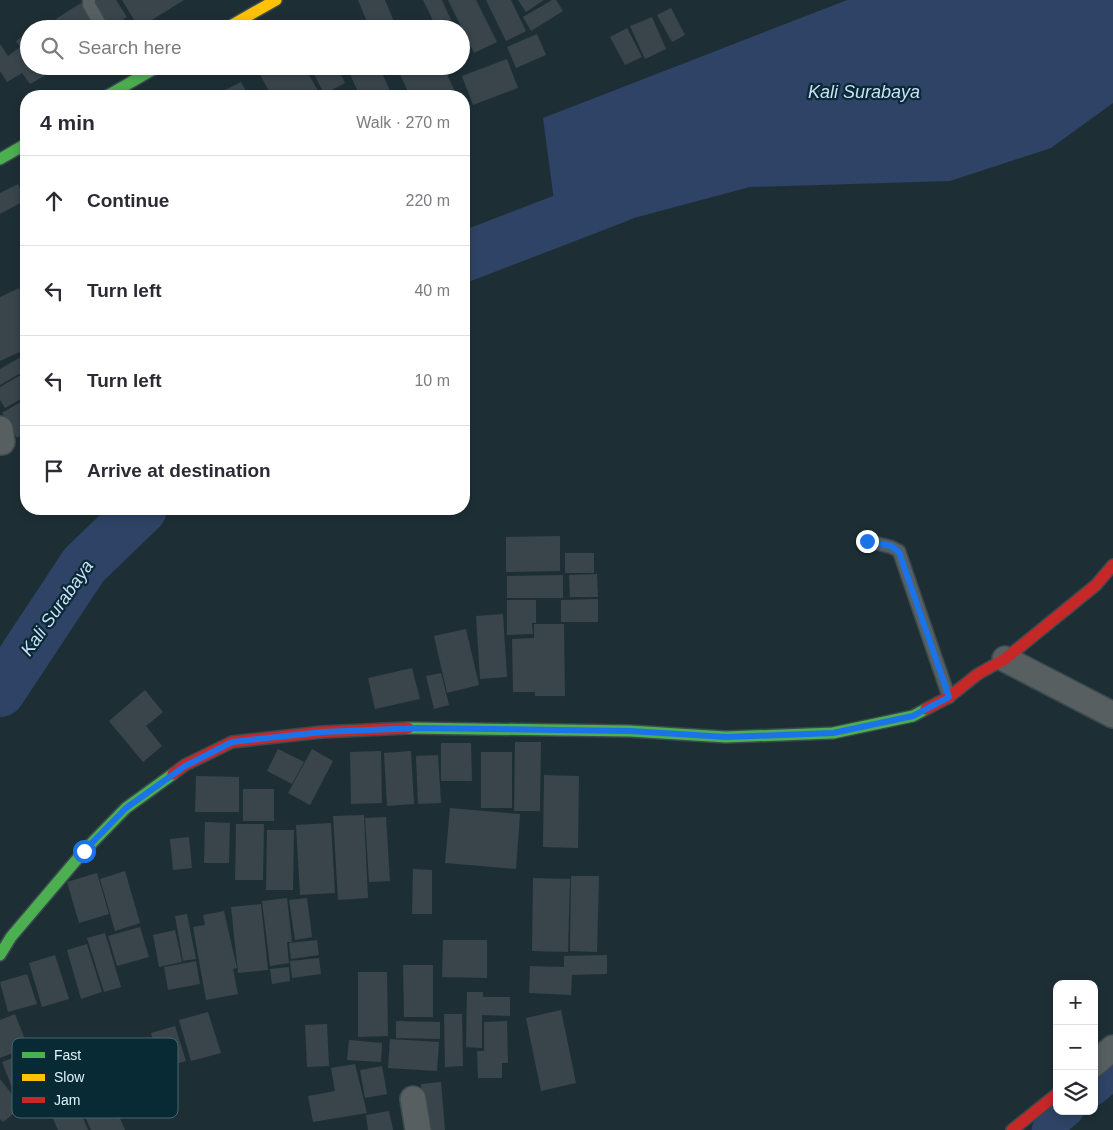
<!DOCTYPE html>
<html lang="en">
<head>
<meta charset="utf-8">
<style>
	body { margin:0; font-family:Arial,sans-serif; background:#f2f2f3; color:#2b2b33 }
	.controls { position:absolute; right:15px; bottom:15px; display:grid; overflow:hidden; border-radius:10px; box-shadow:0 2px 8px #0003 }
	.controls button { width:45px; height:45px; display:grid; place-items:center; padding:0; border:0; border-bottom:1px solid #e1e1e2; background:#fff; color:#2b2b33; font:25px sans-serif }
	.stop { position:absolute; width:15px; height:15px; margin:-11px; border:4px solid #1a73e8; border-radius:50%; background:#fff }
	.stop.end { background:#1a73e8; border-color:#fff; box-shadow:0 1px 5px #0008 }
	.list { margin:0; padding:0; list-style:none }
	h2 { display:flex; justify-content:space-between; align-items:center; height:65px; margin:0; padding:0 20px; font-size:21px }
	h2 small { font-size:16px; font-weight:400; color:#7c7c81 }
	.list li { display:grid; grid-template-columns:32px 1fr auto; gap:15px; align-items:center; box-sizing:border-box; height:90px; padding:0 20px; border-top:1px solid #e1e1e2 }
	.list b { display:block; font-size:19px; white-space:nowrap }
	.list em { font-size:16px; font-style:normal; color:#7c7c81 }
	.icon { flex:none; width:28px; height:28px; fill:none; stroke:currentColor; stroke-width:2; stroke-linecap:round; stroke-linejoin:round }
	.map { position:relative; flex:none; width:1113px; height:1130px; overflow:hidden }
	.search { position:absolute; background:#fff; box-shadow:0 2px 8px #0003; left:20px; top:20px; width:450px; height:55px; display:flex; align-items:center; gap:12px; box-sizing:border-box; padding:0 18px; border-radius:28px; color:#7c7c81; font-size:19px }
	.panel { position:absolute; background:#fff; box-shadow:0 2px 8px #0003; left:20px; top:90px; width:450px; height:425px; border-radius:20px }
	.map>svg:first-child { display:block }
	.water { fill:#2e4365 }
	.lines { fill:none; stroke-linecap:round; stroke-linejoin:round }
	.canal { stroke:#2e4365; stroke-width:29 }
	.river { stroke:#2e4365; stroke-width:50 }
	.building { fill:#39454b }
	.lane-casing { stroke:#3a4a4f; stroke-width:15 }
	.street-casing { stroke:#3a4a4f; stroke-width:28 }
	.fast-casing { stroke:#3a4a4f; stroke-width:14 }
	.slow-casing { stroke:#3a4a4f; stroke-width:14 }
	.jam-casing { stroke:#3a4a4f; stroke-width:14 }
	.lane { stroke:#575f60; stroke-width:12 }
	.street { stroke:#575f60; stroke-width:25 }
	.fast { stroke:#4caf50; stroke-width:11 }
	.slow { stroke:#ffc107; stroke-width:11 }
	.jam { stroke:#c62828; stroke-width:11 }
	.route { stroke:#1a73e8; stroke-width:6 }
	.labels { text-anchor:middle; stroke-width:4.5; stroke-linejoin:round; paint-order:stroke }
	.water-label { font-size:18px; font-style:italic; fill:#d0dffa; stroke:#072a34 }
	.key { fill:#072a34; stroke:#48666f; stroke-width:1 }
	.key-label { font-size:14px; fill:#e1f3fa }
</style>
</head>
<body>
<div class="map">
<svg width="1113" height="1130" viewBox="0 0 1113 1130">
	<rect width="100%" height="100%" fill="#1d2f35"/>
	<polygon class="water" points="847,0 1113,0 1113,103 1051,148 950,181 750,187 559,238 543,118"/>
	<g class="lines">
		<g class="canal">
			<polyline points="1094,1091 1113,1075"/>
			<polyline points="1046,1130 1069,1111"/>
		</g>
		<g class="river">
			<polyline points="464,257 620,197"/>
			<polyline points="0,692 84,565 142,509"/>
		</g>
	</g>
	<g class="building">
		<polygon points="91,0 116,0 127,17 108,29"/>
		<polygon points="122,0 184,0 139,28"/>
		<polygon points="358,0 385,0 397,29 370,29"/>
		<polygon points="423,0 442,0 455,29 437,29"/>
		<polygon points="448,0 476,0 497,42 474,53"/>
		<polygon points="486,0 511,0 526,31 506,41"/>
		<polygon points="518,0 544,0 526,12"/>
		<polygon points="552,0 556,0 563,11 531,31 523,17"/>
		<polygon points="81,3 98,29 51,29 48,24"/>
		<polygon points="671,8 685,35 672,42 657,15"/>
		<polygon points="652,17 666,49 645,59 630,26"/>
		<polygon points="314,21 318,29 299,29"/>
		<polygon points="627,28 642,57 625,65 610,37"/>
		<polygon points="29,32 29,66 62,66 30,84 22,73 7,82 0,71 0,44 8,56 20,47 16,41"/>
		<polygon points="537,34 546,55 516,68 507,47"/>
		<polygon points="507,59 518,88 473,105 462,76"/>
		<polygon points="255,66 304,66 321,96 272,96"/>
		<polygon points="310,66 337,66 345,83 324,94"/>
		<polygon points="346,66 379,66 390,91 379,96 360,96"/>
		<polygon points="396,66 443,66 457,96 410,96"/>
		<polygon points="241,82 249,96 213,96"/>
		<polygon points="18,184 26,200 0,214 0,193"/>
		<polygon points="19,288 26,304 26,349 0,361 0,297"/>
		<polygon points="26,354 26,370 0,385 0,369"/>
		<polygon points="26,372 26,396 5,408 0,400 0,387"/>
		<polygon points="26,399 26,433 17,438 2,413"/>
		<polygon points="560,536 560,571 506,572 506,537"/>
		<rect x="565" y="553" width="29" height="20"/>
		<polygon points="597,574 598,597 570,597 569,575"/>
		<polygon points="563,575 563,598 507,598 507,576"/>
		<polygon points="598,599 598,622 561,622 561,600"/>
		<polygon points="507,600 536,600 536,623 532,623 533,634 507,635"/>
		<polygon points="503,614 507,677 480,679 476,616"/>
		<polygon points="534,624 564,624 565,696 535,696 535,692 513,692 512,639 534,638"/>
		<polygon points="466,629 479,685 447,693 434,636"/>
		<polygon points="412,668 420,699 375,709 368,678"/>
		<polygon points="441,673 449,705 434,709 426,676"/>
		<polygon points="145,690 163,712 146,726 162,746 143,762 109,721"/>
		<polygon points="515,742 541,742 540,811 514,811"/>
		<polygon points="441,743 471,743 472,781 441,781"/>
		<polygon points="278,749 304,762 292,784 267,771"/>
		<polygon points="312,749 333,761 310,805 288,793"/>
		<polygon points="381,751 382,803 351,804 350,752"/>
		<polygon points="411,751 414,804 387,806 384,753"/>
		<rect x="481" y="752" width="31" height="56"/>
		<polygon points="438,755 441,803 418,804 416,756"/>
		<polygon points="544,775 579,776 578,848 543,847"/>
		<polygon points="196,776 239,777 239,812 195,812"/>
		<rect x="243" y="789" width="31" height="32"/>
		<polygon points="450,808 520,814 516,869 445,863"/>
		<polygon points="364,815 368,898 338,900 333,816"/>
		<polygon points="386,817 390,881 369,882 365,818"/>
		<polygon points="205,822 230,823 229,863 204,863"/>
		<polygon points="331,823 335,893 300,895 296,825"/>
		<polygon points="236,824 264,824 263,880 235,880"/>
		<polygon points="267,830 294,830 293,890 266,890"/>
		<polygon points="189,837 192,868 173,870 170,839"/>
		<polygon points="413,869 432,870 432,914 412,914"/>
		<polygon points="125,871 140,923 115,931 100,879"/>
		<polygon points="97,873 109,914 79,923 67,882"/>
		<polygon points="571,876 599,876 597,952 570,951"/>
		<polygon points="533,878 570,879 568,952 532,951"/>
		<polygon points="287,898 292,942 287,942 289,963 270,966 262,901"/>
		<polygon points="307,898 312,937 295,940 289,900"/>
		<polygon points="261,904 268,970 238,973 231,907"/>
		<polygon points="224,911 237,968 233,969 238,994 206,1000 193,927 205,925 203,915"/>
		<polygon points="187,914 196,959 183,961 175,916"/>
		<polygon points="140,927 149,957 117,966 108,936"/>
		<polygon points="175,930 182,962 159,967 153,935"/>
		<polygon points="105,933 121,987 104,992 87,938"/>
		<polygon points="317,940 319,955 291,959 289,943"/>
		<polygon points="443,940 487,940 487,978 442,977"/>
		<polygon points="87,944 102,992 81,999 67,950"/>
		<polygon points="55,955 69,999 42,1007 29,963"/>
		<polygon points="607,955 607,974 572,975 571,995 529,993 530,966 564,967 564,956"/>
		<polygon points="319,958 321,974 292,978 290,961"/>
		<polygon points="196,961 200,984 168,990 164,967"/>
		<polygon points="403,965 433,965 433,1017 404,1017"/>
		<polygon points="289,967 290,981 272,984 270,969"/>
		<polygon points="358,972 387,972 388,1036 358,1037"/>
		<polygon points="27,974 37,1004 8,1012 0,982"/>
		<polygon points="467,992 483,992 483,997 510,997 510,1016 482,1015 482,1048 466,1047"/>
		<polygon points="561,1010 576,1083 541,1091 526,1018"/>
		<polygon points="208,1012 221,1053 191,1061 179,1020"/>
		<polygon points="15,1014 28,1047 0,1058 0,1020"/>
		<polygon points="444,1014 462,1014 463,1066 445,1067"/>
		<polygon points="396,1021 440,1022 440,1039 396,1038"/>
		<polygon points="507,1021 508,1063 502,1063 502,1078 478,1078 477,1051 484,1051 484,1022"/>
		<polygon points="327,1024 329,1066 307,1067 305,1025"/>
		<polygon points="175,1026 186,1061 161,1068 151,1033"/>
		<polygon points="390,1039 439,1042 437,1071 388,1068"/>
		<polygon points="349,1040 382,1043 381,1062 347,1060"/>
		<polygon points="41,1047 51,1075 13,1090 2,1062"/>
		<polygon points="355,1064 367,1113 313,1122 308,1096 335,1091 331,1068"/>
		<polygon points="382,1066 387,1094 365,1098 360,1070"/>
		<polygon points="0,1079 22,1107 3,1122 0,1119"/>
		<polygon points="441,1082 445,1130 425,1130 421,1084"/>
		<polygon points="101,1090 113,1119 119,1116 125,1130 91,1130 78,1100"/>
		<polygon points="73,1094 88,1130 58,1130 47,1105"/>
		<polygon points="389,1111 393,1130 368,1130 366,1115"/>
	</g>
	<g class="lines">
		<g class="lane-casing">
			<g id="lane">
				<polyline points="89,0 89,5 103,29"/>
				<polyline points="867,541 891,547 899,551 949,697"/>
			</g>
		</g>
		<g class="street-casing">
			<g id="street">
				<polyline points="0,429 2,442"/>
				<polyline points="1005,659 1113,715"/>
				<polyline points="1094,1064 1113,1048"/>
				<polyline points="413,1099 418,1130"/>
			</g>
		</g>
		<g class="fast-casing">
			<g id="fast">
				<polyline points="107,96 159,66"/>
				<polyline points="0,159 26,144"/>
				<polyline points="408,728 630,731 726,737 833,733 913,716 926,709"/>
				<polyline points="0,955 11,937 84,851 126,808 173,774"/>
			</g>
		</g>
		<g class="slow-casing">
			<polyline id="slow" points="225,29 276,0"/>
		</g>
		<g class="jam-casing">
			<g id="jam">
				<polyline points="926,709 949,697 978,674 1005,659 1096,585 1113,565"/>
				<polyline points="173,774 185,765 232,742 322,732 408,728"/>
				<polyline points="1012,1130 1057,1094"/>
			</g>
		</g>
		<use href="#lane" class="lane"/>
		<use href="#street" class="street"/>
		<use href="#fast" class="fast"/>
		<use href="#slow" class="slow"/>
		<use href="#jam" class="jam"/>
	</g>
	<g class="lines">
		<polyline class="route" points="84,851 126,808 185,766 232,742 322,732 418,728 630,731 726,737 833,733 913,716 949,697 899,552 891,546 867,541"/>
	</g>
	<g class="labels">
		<g class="water-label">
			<text x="864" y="98">Kali Surabaya</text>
			<text transform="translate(57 608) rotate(-55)" y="6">Kali Surabaya</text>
		</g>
	</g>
	<rect x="12" y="1038" width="166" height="80" rx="8" class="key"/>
	<rect x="22" y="1052" width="23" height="6" fill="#4caf50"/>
	<rect x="22" y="1074" width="23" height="7" fill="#ffc107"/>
	<rect x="22" y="1097" width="23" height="6" fill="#c62828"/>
	<g class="key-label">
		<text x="54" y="1060">Fast</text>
		<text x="54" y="1082">Slow</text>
		<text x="54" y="1105">Jam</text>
	</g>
</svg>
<div class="controls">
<button>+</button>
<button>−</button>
<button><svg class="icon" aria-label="layers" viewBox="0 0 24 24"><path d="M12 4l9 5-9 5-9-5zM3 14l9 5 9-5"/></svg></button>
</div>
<div class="stop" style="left:84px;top:851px"></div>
<div class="stop end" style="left:867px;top:541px"></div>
<div class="search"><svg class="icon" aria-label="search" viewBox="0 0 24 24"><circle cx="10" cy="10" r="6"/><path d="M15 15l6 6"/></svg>Search here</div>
<section class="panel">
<h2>4 min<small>Walk · 270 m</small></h2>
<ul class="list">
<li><svg class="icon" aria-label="ahead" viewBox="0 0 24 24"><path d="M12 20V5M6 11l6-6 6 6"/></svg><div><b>Continue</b></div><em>220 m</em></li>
<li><svg class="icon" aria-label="left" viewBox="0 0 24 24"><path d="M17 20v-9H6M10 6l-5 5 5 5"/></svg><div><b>Turn left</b></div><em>40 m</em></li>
<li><svg class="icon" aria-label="left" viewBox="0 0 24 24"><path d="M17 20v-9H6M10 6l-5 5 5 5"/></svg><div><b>Turn left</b></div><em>10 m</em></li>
<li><svg class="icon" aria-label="arrive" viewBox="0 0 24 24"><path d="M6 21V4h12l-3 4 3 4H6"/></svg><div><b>Arrive at destination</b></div></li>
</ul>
</section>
</div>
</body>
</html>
